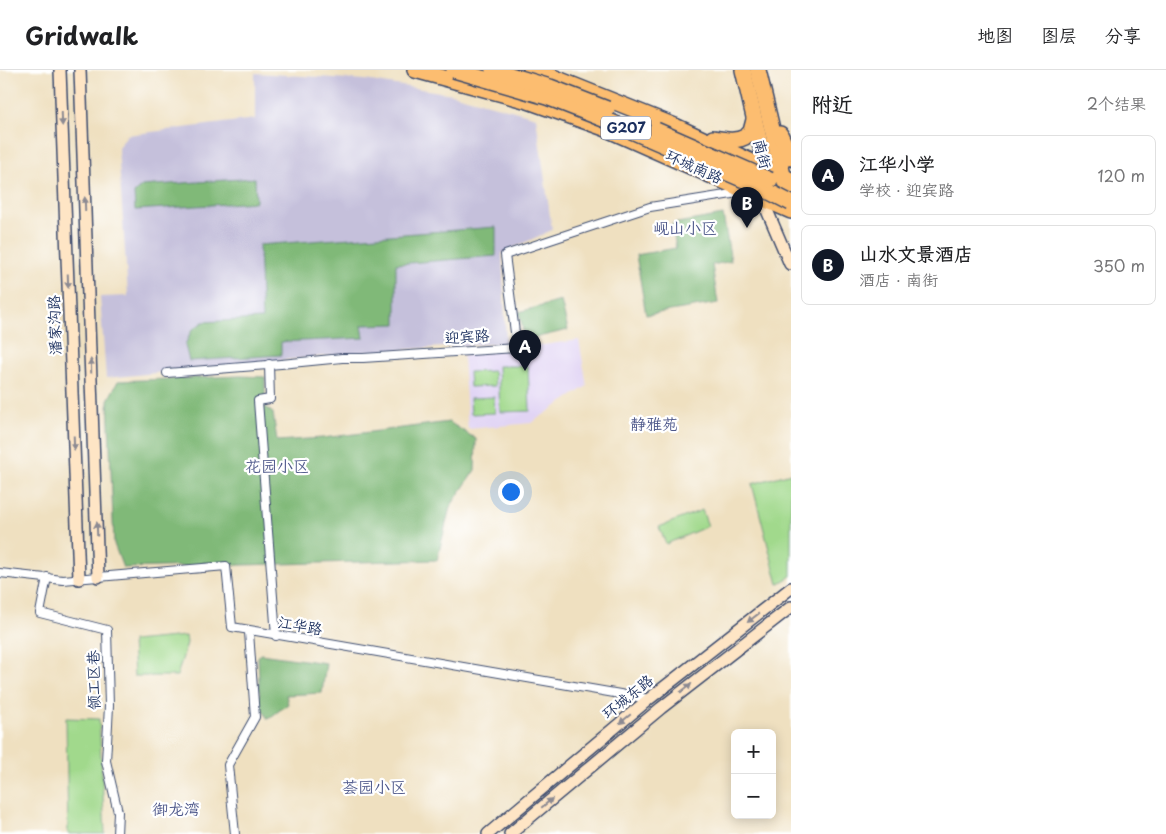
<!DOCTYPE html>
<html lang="zh">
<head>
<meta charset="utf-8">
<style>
	body { margin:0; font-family:"Playpen Sans","LXGW WenKai TC",sans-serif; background:#f2f2f2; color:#202124 }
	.controls { position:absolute; right:15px; bottom:15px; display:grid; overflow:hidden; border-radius:8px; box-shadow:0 2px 12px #0003 }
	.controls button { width:45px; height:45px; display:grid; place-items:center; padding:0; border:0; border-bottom:1px solid #e0e0e0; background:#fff; color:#202124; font:25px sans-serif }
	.you { position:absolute; left:510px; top:421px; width:18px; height:18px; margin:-12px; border:4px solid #fff; border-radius:50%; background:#1a73e8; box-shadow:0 0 0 8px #1a73e833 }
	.badge { display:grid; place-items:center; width:32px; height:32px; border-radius:50%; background:#111827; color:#fff; font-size:16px; font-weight:700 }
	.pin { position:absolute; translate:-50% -41px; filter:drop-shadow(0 1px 2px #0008) }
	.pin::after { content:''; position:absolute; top:26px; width:18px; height:15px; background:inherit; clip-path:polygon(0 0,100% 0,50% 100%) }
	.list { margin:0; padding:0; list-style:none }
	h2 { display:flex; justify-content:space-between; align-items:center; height:65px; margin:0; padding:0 20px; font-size:21px }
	h2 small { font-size:16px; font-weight:400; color:#757577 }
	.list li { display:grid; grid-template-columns:32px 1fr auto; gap:15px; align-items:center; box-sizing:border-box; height:80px; margin:0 10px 10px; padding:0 10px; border:1px solid #e0e0e0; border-radius:8px }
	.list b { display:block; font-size:19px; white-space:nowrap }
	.list p { margin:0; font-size:16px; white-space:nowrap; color:#757577 }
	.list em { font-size:16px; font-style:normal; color:#757577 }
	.map { position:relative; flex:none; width:791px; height:764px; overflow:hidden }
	header { display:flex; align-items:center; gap:30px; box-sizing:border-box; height:70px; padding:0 25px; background:#fff; border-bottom:1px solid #e0e0e0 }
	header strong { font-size:24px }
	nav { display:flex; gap:28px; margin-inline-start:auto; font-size:18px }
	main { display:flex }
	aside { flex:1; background:#fff }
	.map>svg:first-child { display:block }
	.built { fill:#e1d4f4 }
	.industrial { fill:#c5c0db }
	.green { fill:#a1d98c; stroke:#5e8475 }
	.forest { fill:#80b978; stroke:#4e746b }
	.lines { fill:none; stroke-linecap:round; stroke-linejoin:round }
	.street-casing { stroke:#3b4a6d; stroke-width:10 }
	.secondary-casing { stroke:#3b4a6d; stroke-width:14 }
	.highway-casing { stroke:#3b4a6d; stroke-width:18 }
	.street { stroke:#fff; stroke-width:8 }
	.secondary { stroke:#fee5c5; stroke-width:11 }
	.highway { stroke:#fcbd6f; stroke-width:15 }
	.highway-bridge-casing { stroke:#3b4a6d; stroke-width:18; stroke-linecap:butt }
	.highway-bridge { stroke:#fcbd6f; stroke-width:15 }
	.oneway { fill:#8c8a92 }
	.labels { text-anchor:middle; stroke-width:4.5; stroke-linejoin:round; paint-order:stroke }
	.shield { fill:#fff; stroke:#5f6d8e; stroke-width:1 }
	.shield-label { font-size:14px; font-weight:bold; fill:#1b2f5e }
	.street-label { font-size:15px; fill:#1b2f5e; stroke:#fff }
	.neighbourhood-label { font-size:16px; fill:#505a8c; stroke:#fff }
</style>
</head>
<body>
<header>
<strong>Gridwalk</strong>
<nav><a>地图</a><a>图层</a><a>分享</a></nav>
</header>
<main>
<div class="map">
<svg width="791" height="764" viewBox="0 0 791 764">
	<rect width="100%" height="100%" fill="#fff"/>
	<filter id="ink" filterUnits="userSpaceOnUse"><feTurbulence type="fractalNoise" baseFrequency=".02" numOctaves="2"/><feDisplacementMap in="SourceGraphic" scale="10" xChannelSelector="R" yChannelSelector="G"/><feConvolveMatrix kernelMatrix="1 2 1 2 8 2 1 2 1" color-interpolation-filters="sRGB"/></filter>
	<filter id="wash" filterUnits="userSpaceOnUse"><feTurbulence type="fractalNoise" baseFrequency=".0096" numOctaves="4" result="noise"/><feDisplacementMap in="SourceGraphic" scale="20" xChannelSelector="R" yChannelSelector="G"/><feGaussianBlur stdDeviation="1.12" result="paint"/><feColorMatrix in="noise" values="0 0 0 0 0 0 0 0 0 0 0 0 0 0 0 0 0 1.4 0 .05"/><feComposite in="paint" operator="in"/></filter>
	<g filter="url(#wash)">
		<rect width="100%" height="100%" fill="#efe0c0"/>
		<polygon class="built" points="579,270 587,316 531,353 468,359 463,286"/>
		<polygon class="industrial" points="255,3 365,10 452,24 536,47 552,160 502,183 506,273 365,282 106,308 100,227 128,226 118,78 127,65 255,49"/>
		<g class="green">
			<polygon points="498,296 528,296 530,341 500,342"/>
			<polygon points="494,301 495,316 470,317 469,302"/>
			<polygon points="494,327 495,343 471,344 470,328"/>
			<polygon points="791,403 791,506 778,514 752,414"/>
			<polygon points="702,440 708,456 666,474 659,457"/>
			<polygon points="186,566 187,573 177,606 134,606 132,571"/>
			<polygon points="66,648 99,649 105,764 68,764"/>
		</g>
		<g class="forest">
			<polygon points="255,108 256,132 135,140 134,123 142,116"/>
			<polygon points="723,145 731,191 712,195 718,233 646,245 636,185 676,178 672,154"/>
			<polygon points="496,157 496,186 396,194 396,254 362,255 364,268 281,272 281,285 189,291 185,275 192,260 203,252 262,249 259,175"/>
			<polygon points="561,231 568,260 525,270 519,242"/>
			<polygon points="240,306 265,307 265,337 273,343 277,371 323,368 449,352 476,369 475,400 450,437 437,490 123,498 114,474 108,330 118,311"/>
			<polygon points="260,584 326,593 322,623 286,625 288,634 268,649 260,636 258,587"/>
		</g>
	</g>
	<g filter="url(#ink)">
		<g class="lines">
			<g class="street-casing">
				<g id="street">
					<polyline points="269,294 270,329 258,331 276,566"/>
					<polyline points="167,303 281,294 342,288 363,288 517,278 505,185 650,137 732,124 730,113"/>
					<polyline points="0,503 63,510 226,496 232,557 649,629"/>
					<polyline points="47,507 40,543 107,560 109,636 106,691 118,742 117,764"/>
					<polyline points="235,764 228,695 255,647 249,562"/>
				</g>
			</g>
			<g class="secondary-casing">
				<g id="secondary">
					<polyline points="60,0 79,509"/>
					<polyline points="80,0 98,507"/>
					<polyline points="755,130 766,138 790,194"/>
					<polyline points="488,764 649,629 791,518"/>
					<polyline points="510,764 661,638 791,537"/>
				</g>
			</g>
			<g class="highway-casing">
				<g id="highway">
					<polyline points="415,0 528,31 604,58 791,141"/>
					<polyline points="531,0 548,5 675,56 791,110"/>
					<polyline points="743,0 767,103"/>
					<polyline points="758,0 783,105 791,133"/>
					<polyline points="780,64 791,88"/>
					<path d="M713,68C724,70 743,74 751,61C752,58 753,53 754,50"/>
				</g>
			</g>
			<use href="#street" class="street"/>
			<use href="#secondary" class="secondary"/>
			<use href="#highway" class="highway"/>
			<g class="highway-bridge-casing">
				<g id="highway-bridge">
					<polyline points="454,0 547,27 611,52 758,116 791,133"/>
					<polyline points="493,0 550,17 607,39"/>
					<polyline points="656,60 770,110"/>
				</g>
			</g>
			<use href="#highway-bridge" class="highway-bridge"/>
		</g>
		<defs><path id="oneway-solid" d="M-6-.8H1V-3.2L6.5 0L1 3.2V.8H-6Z" transform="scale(1.25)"/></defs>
		<g class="oneway">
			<use href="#oneway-solid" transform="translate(62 49) rotate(88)"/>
			<use href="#oneway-solid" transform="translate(85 134) rotate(-92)"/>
			<use href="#oneway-solid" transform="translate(68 211) rotate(88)"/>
			<use href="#oneway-solid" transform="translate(91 296) rotate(-92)"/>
			<use href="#oneway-solid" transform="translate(74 373) rotate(88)"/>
			<use href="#oneway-solid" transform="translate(97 459) rotate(-92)"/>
			<use href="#oneway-solid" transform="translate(753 548) rotate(142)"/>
			<use href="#oneway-solid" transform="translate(686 618) rotate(-38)"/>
			<use href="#oneway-solid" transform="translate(625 649) rotate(140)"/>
			<use href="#oneway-solid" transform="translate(547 733) rotate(-40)"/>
		</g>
	</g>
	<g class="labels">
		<rect class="shield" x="601" y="46.5" width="50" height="23" rx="4"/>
		<g class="shield-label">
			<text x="626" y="63">G207</text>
		</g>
		<g class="street-label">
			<text transform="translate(762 84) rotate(76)" y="5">南街</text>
			<text transform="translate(694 97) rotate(24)" y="5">环城南路</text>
			<text transform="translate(55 255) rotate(-92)" y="5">潘家沟路</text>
			<text transform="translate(467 267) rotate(-4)" y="5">迎宾路</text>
			<text transform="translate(300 556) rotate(10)" y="5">江华路</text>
			<text transform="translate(94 610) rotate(-91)" y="5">领工区巷</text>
			<text transform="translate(628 627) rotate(-39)" y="5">环城东路</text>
		</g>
		<g class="neighbourhood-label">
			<text x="685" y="164">岘山小区</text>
			<text x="654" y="360">静雅苑</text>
			<text x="277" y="402">花园小区</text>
			<text x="374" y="723">荟园小区</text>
			<text x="176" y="745">御龙湾</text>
		</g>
	</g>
</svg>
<div class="controls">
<button>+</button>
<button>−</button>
</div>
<div class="you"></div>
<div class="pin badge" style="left:525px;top:301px">A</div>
<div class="pin badge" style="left:747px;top:158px">B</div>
</div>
<aside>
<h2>附近<small>2个结果</small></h2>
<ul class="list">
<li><span class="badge">A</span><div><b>江华小学</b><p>学校 · 迎宾路</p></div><em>120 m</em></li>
<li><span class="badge">B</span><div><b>山水文景酒店</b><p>酒店 · 南街</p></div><em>350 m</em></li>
</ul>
</aside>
</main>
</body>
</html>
